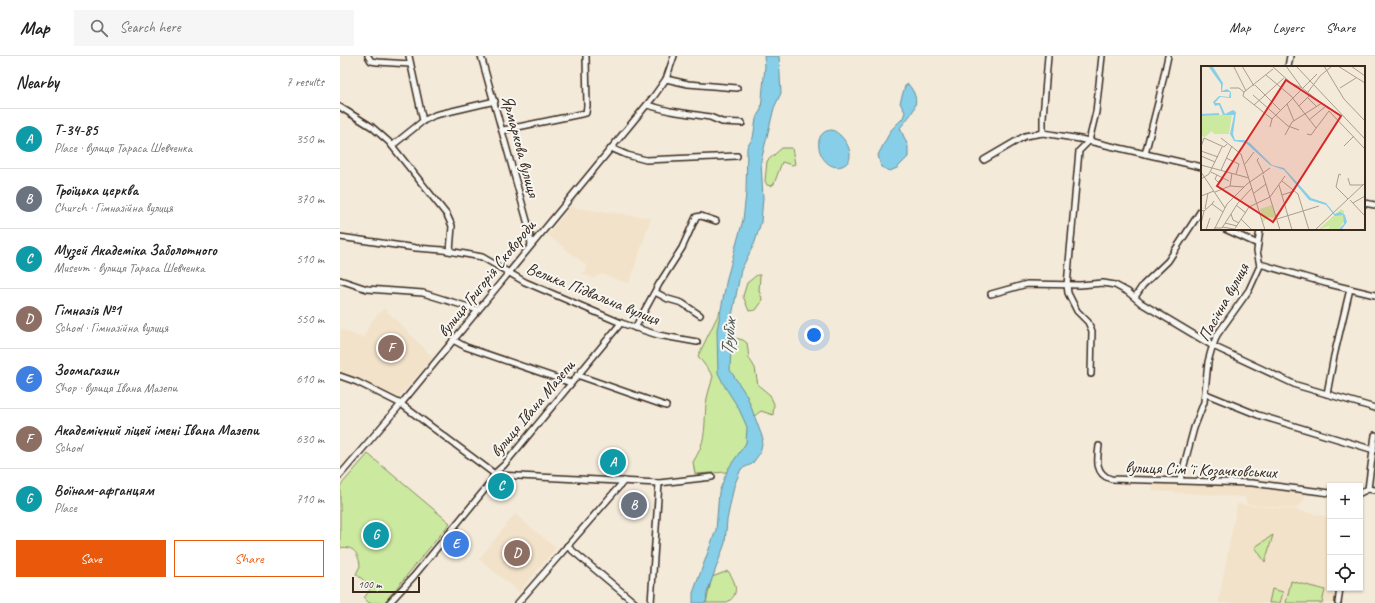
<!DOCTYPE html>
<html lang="en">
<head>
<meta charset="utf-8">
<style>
	body { margin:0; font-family:Caveat,sans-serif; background:#f6f6f6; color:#222 }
	.controls { position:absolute; right:12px; bottom:12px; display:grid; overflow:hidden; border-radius:0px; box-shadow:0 1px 3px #0004 }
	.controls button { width:36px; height:36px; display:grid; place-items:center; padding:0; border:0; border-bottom:1px solid #e0e0e0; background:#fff; color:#222; font:20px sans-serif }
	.scale { position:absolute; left:12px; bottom:10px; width:68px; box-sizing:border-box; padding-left:4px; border:2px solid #3b2a1e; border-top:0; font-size:11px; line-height:14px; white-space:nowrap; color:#3b2a1e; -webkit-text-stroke:3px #f6f6f2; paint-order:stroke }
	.you { position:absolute; left:474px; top:279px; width:14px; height:14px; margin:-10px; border:3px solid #fff; border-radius:50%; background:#1a73e8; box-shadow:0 0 0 6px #1a73e833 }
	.badge { display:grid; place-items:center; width:26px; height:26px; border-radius:50%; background:#ea580c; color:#fff; font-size:13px; font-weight:700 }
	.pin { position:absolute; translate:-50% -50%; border:2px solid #fff; box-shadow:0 1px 4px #0006 }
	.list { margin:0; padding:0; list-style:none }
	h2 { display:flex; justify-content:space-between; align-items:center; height:52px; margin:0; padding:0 16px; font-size:17px }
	h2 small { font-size:13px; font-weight:400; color:#767676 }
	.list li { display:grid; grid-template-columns:26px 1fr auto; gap:12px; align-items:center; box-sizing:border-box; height:60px; padding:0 16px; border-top:1px solid #e0e0e0 }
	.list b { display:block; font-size:15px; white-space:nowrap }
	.list p { margin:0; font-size:13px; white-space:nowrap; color:#767676 }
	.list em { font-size:13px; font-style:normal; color:#767676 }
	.actions { display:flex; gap:8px; padding:12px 16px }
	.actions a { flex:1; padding:9px 0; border:1px solid #ea580c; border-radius:0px; text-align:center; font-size:14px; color:#ea580c }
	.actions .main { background:#ea580c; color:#fff }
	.icon { flex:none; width:22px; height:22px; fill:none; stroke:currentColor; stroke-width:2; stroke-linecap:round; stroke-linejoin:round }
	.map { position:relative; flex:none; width:1035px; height:547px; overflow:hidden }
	header { display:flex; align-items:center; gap:24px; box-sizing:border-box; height:56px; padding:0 20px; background:#fff; border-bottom:1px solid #e0e0e0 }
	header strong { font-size:19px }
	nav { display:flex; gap:22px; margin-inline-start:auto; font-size:14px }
	.search { width:280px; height:36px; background:#f6f6f6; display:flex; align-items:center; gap:10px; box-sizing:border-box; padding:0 14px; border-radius:0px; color:#767676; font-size:15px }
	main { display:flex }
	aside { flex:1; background:#fff }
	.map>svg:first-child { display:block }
	.built { fill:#f2e2c9 }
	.green { fill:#cce9a0; stroke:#848a5f }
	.water { fill:#87cfe8; stroke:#698d97 }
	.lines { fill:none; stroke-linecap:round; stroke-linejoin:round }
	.minor-casing { stroke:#3b2a1e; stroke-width:8 }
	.minor { stroke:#f6f6f2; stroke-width:5 }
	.labels { text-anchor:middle; stroke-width:4; stroke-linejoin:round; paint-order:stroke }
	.street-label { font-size:17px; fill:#3b2a1e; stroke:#f6f6f2 }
	.water-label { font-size:18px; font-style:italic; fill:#4e5350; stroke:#f6f6f2 }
	.inset-river { fill:none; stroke:#87cfe8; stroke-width:2 }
	.inset-road { fill:none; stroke:#aa9d8f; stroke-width:1 }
	.view { fill:#d62828; fill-opacity:0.15; stroke:#d62828; stroke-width:2 }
	.inset-edge { fill:none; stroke:#3b2a1e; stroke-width:2 }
</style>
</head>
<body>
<header>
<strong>Map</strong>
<div class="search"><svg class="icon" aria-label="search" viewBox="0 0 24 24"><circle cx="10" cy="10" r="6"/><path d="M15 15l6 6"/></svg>Search here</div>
<nav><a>Map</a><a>Layers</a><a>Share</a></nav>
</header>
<main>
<aside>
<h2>Nearby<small>7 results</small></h2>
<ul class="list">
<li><span class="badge" style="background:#0f9aa8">A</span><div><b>Т-34-85</b><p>Place · вулиця Тараса Шевченка</p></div><em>350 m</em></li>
<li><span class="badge" style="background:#6b7280">B</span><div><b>Троїцька церква</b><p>Church · Гімназійна вулиця</p></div><em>370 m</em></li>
<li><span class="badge" style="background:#0f9aa8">C</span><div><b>Музей Академіка Заболотного</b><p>Museum · вулиця Тараса Шевченка</p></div><em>510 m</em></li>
<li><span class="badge" style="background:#8d6e63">D</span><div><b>Гімназія №1</b><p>School · Гімназійна вулиця</p></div><em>550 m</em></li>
<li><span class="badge" style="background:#3f7fe0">E</span><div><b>Зоомагазин</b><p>Shop · вулиця Івана Мазепи</p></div><em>610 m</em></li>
<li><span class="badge" style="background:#8d6e63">F</span><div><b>Академічний ліцей імені Івана Мазепи</b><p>School</p></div><em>630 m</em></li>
<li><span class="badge" style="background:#0f9aa8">G</span><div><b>Воїнам-афганцям</b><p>Place</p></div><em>710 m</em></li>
</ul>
<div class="actions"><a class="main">Save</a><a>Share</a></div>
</aside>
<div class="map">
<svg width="1035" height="547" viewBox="0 0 1035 547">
	<rect width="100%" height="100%" fill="#f4eada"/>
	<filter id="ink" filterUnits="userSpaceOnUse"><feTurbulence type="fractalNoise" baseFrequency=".025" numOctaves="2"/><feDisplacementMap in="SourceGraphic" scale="8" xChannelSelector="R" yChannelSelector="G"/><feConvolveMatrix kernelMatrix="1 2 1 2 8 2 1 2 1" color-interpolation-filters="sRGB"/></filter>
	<g filter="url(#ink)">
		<g class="built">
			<polygon points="230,151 311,162 289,228 262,218 253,222 243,218 247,210 208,179"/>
			<polygon points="44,252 93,301 59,341 7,318 0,317 0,273 23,282 31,266"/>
			<polygon points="813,424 912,427 958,432 957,436 965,439 964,445 955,453 907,448 905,441 812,435"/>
			<polygon points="897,448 955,454 990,461 990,532 996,532 994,547 878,547"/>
			<polygon points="175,458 216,492 179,536 139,503"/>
		</g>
		<g class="green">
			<polygon points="442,92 452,92 455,108 452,109 442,106 434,128 431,130 427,129 425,125 427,105"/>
			<polygon points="417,219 420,219 419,235 422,242 421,247 416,254 409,255 403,240 407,227"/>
			<path d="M380,255L391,281L403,284L407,287L409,302L415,312L418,329L430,339L434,348L433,359L421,355C402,368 412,371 406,387C402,398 391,406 387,416L355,418L353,406C367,384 364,372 366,348C367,339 371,329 373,320L358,300Z"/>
			<path d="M28,398L110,467L44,547H29L24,542L32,531L16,518L20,510C19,498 13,489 0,492V430Z"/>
			<polygon points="933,479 925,506 915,491"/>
			<path d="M388,515C396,526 401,540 385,547C380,547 371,547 366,547L372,521Z"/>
			<polygon points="951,525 985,534 982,547 946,547"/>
			<polygon points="932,533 943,536 940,547 929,547"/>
		</g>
		<g class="water">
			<polygon points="424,0 439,0 441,37 434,52 421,105 423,142 421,166 415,186 401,214 392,260 390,314 407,340 423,383 420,397 412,408 401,413 394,430 387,464 385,487 367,537 366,547 353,547 353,537 376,474 379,436 388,413 406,387 407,371 398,351 385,331 378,317 377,274 387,222 403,164 406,138 407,91 413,82 416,63 421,53 425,10"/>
			<path d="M568,28C584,47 572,57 560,72L568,90V101L557,112L550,115L541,111L538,99L551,74L563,62L565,56L560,47L565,30Z"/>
			<path d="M492,74C504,78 520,103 502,110C481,117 467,75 492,74Z"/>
		</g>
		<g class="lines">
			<g class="minor-casing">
				<g id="minor">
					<polyline points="28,0 31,5 37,6 70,8"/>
					<polyline points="69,0 83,65"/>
					<polyline points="141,0 189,172 191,189"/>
					<polyline points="948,11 950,0"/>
					<polyline points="326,23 348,28 397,32"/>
					<polyline points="307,49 330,55 370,61 382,66 402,67"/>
					<polyline points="0,51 32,71 49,86 107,159 112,170 110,195"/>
					<polyline points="163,74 246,57 247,50 246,0"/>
					<polyline points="703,77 703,61 708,0"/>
					<polyline points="53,89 83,65 95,59 155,45"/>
					<polyline points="271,92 287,99 306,104 397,100"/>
					<polyline points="805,98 818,47 828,0"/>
					<polyline points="644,104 685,80 703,77 740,83 862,111"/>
					<polyline points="1024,147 1035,149"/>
					<polyline points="885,173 918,188"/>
					<polyline points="0,181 76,192 103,194 142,201 185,226 281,267 318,279 357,286"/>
					<polyline points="920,208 985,227 1035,239"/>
					<polyline points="0,224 27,233 83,237 138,254"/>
					<polyline points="315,236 328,243 342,247 360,259"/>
					<polyline points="651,238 687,228 740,229 763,227 775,229 788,236 801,247 873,290 956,329 1035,352"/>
					<polyline points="795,241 803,229 828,205 862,153"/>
					<polyline points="295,272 319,228 342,192 356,161 361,160 376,165"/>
					<polyline points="113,284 126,291 231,327"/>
					<polyline points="751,318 752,275 748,266 737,255 728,237 727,229 739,95 749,85 756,56 762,0"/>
					<polyline points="237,319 326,350"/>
					<polyline points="0,320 17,326 61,348 156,419 319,427 372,421"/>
					<polyline points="866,338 918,359 1034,394"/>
					<polyline points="987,338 994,300 1010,233"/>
					<path d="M759,390C757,404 755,418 771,423L912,427L990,437"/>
					<polyline points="0,419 61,348 314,40 326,23 334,0"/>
					<polyline points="840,424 854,372 864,346 868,306 871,295 877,279 909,234 920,210 917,195 920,173"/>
					<polyline points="1028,433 1035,379"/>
					<polyline points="1020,437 1028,433 1035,434"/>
					<polyline points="227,490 295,547"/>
					<polyline points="49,547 74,520 151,426 154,418 164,409 281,267"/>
					<polyline points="178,547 284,425"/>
					<polyline points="311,547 319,427"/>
					<polyline points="998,547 1000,532"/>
				</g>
			</g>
			<use href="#minor" class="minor"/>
		</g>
	</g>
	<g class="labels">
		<g class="street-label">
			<text transform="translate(181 90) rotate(75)" y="6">Ярмаркова вулиця</text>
			<text transform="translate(146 222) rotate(-51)" y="6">вулиця Григорія Сковороди</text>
			<text transform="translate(253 237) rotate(22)" y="6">Велика Підвальна вулиця</text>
			<text transform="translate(883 246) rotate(-61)" y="6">Пасічна вулиця</text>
			<text transform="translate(192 352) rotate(-50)" y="6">вулиця Івана Мазепи</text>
			<text transform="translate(861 413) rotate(2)" y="6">вулиця Сімʼї Козачковських</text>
		</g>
		<g class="water-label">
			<text transform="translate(388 281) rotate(-85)" y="6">Трубіж</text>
		</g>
	</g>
	<g transform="translate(861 10)">
		<rect width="164" height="164" fill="#f4eada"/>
		<path d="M31,48L28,68H13L11,65L4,71L0,70V50ZM71,139L75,152L68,151L62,156L59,143ZM140,143L143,145V156L137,164H119L128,162V160L117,164Z" fill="#cce9a0"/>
		<path d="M7,0L12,1L22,17L21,25L26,23L30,26V32L19,31L14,37H19L24,48L32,44L35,46L32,68L34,74H43L49,77L71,99L83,102L110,132L125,137L134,148L139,146L144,149L146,156L141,163L137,164L143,158L142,149L134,150L125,139L108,134L83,104L69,99L45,77L33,75L29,68L33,49H22L18,39L14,40L12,36L18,30L28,31L29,26H20V18Z" fill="#87cfe8"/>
		<path class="inset-river" d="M0,49L18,48"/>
		<path class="inset-road" d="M41,0L53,20M71,0L90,17L101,22M85,0L101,22L128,43M95,0L164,73M123,0L143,33L164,55M137,0L164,17M150,0L164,10M33,1L45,25M65,9L90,30L115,62M54,19L79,44M29,22H38L43,26L72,3M139,22L155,12M43,26L42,30L71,53M107,26L119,10L131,0M52,29L87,60L98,64M107,32L116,41M86,38L93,55M53,39L83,12M98,40L110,28M128,45L164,83M108,54L125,40M69,61L71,53L116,8M106,68L110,69L128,45M84,69L91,56L121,37M20,72L40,88L64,164M143,80L153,70M0,81L3,72L23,81L26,78M0,85L17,91M0,90L14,96M25,92L38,98L35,108M58,92L56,94L63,108M44,98L53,86M0,99L48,112M20,104L31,80M0,106L24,142M10,106L28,115M16,109L14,113L17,116L22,113M62,109L79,164M140,109L138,108L135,121L147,133M147,112L149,119H162M0,113L8,108L21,81M81,115L97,128L108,164M78,119L91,164M29,120L31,107M14,126L29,120L43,121M53,127L65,118M81,129L93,125M0,130L13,125M149,134L164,150M13,135L11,138L22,146M152,137L164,130M35,139L45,147M4,143L7,127M0,144L3,145L11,138M30,148L32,154L38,157M40,153L51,164M76,153L118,140M24,157L36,160M0,158L3,145M21,161L33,163M13,162H21L37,137L51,122M5,164L9,152M13,164L26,138L46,118L69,102M33,164L48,141L69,131L84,110M114,164L164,117"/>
		<path class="view" d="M85,14L140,50L72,156L16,120Z"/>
		<rect width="164" height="164" class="inset-edge"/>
	</g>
</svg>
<div class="controls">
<button>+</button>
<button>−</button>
<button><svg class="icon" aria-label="locate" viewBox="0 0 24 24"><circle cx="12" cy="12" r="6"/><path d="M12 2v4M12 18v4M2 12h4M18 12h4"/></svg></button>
</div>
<div class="scale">100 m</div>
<div class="you"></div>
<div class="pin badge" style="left:273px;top:406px;background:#0f9aa8">A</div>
<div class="pin badge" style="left:294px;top:449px;background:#6b7280">B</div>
<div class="pin badge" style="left:161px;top:430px;background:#0f9aa8">C</div>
<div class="pin badge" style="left:177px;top:497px;background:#8d6e63">D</div>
<div class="pin badge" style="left:116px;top:488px;background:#3f7fe0">E</div>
<div class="pin badge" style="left:51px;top:292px;background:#8d6e63">F</div>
<div class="pin badge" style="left:36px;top:479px;background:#0f9aa8">G</div>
</div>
</main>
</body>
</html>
